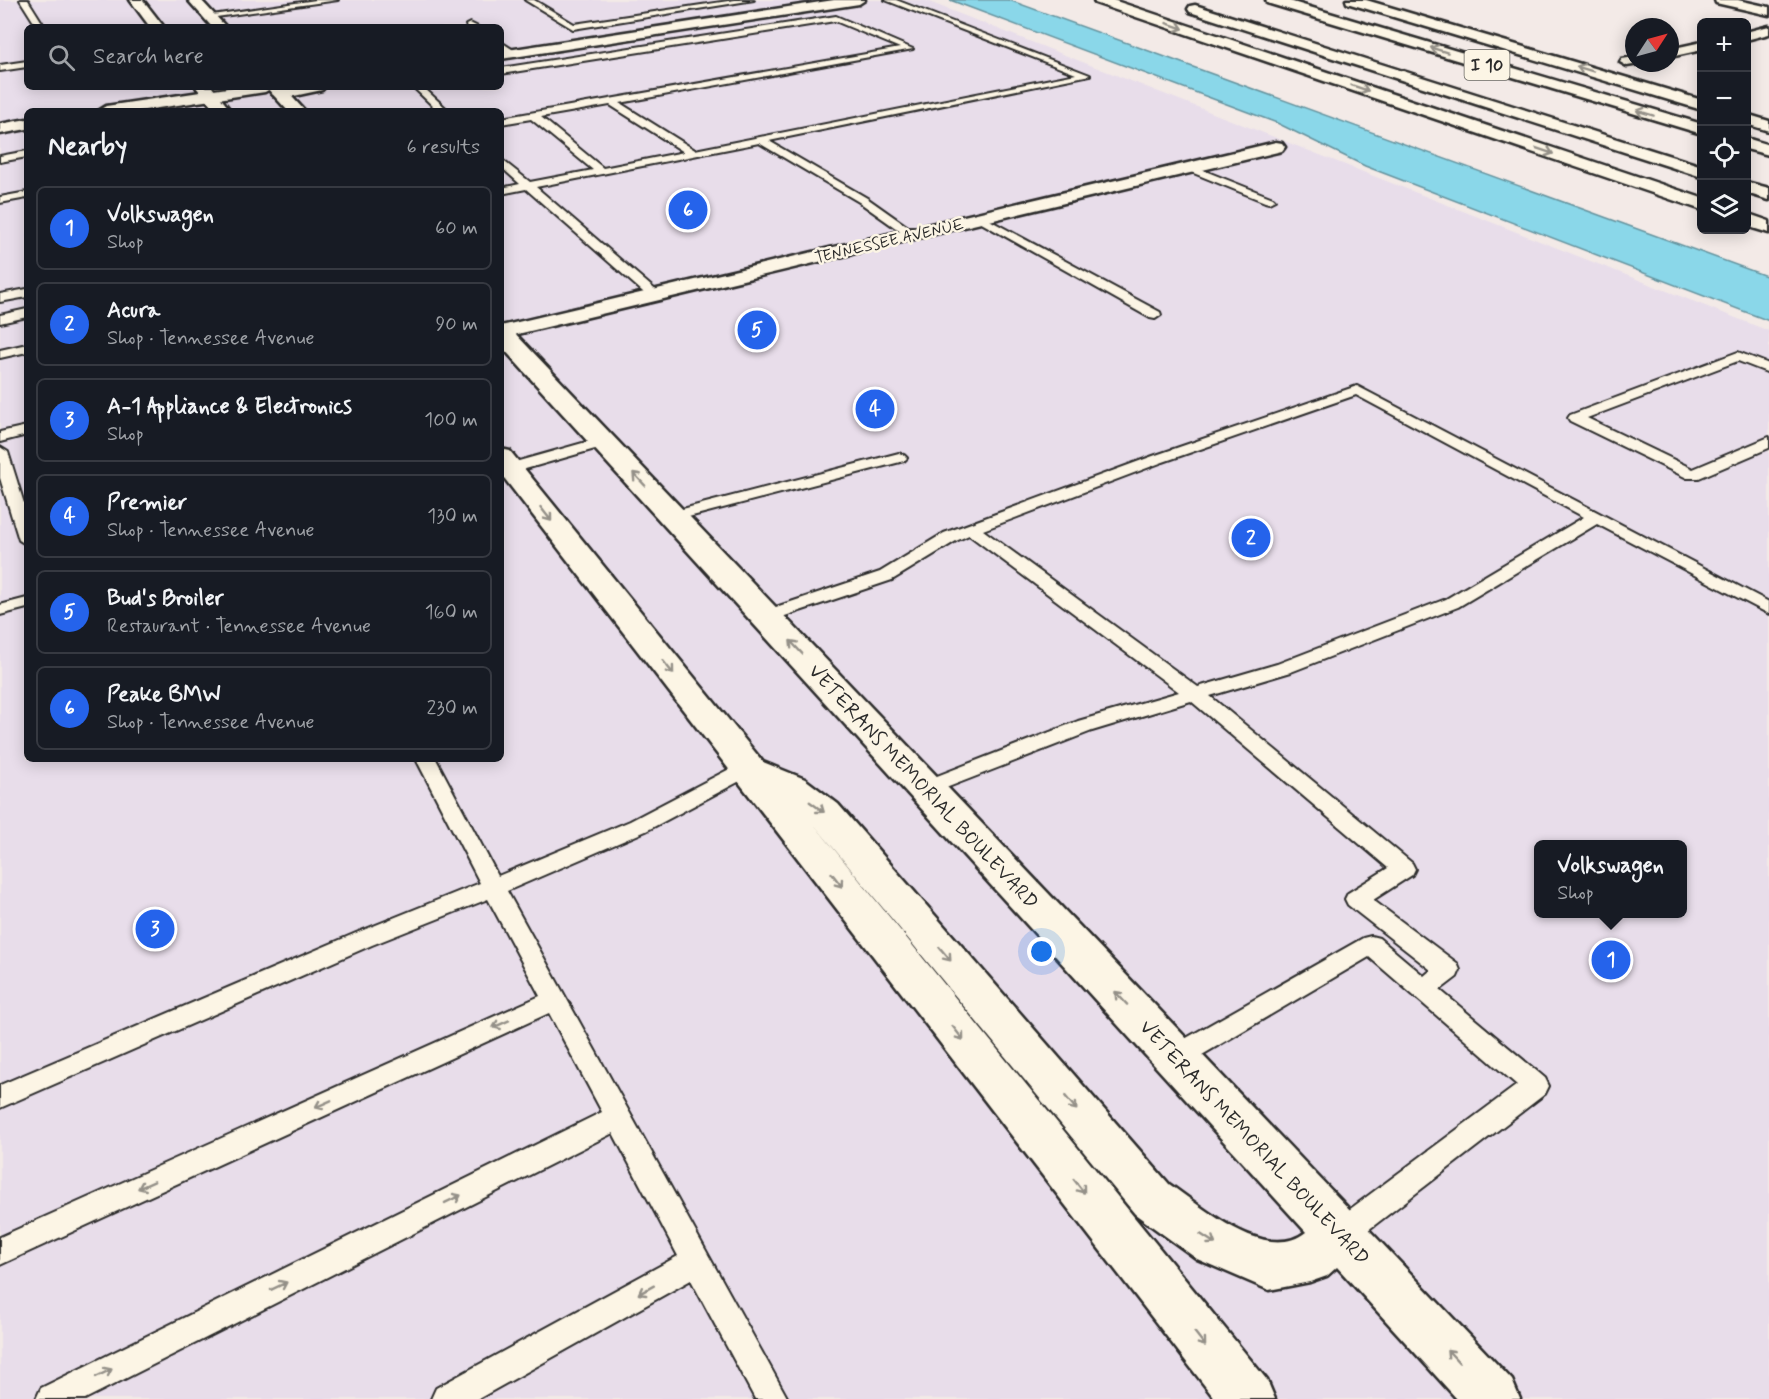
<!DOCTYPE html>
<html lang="en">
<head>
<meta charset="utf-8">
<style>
	body { margin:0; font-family:Mynerve,sans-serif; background:#20242c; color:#f1f3f6 }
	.controls { position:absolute; right:18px; top:18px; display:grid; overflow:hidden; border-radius:9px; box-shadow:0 3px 15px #0003 }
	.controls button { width:54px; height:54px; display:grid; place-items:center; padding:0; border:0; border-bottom:2px solid #363941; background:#171b24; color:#f1f3f6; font:30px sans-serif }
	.compass { position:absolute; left:1625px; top:18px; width:54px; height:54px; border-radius:50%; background:#171b24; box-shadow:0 3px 15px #0003; rotate:54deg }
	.you { position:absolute; left:1042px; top:952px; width:21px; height:21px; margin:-15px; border:4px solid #fff; border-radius:50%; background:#1a73e8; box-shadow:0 0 0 9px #1a73e833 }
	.badge { display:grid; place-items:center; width:39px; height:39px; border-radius:50%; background:#2563eb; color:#fff; font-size:20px; font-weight:700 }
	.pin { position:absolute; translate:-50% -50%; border:3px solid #fff; box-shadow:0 2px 6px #0006 }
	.popup { position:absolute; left:1534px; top:840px; width:153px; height:78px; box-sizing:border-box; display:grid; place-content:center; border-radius:9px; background:#171b24; filter:drop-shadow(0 2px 4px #0005); font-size:20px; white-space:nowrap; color:#9ea1a6 }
	.popup b { font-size:22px; color:#f1f3f6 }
	.popup::after { content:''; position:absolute; left:50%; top:100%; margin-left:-12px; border:12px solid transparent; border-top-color:#171b24 }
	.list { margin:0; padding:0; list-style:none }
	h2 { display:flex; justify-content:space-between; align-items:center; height:78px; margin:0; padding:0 24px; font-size:26px }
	h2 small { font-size:20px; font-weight:400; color:#9ea1a6 }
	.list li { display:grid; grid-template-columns:39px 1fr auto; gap:18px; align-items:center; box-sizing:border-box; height:84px; margin:0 12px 12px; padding:0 12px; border:2px solid #363941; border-radius:9px }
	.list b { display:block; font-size:22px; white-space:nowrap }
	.list p { margin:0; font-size:20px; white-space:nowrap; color:#9ea1a6 }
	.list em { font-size:20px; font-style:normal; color:#9ea1a6 }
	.icon { flex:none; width:33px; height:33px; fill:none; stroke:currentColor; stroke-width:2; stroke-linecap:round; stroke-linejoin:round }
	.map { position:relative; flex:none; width:1769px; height:1399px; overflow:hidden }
	.search { position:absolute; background:#171b24; box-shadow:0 3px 15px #0003; left:24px; top:24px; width:480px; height:66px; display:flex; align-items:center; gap:15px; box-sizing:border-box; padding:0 21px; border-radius:9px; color:#9ea1a6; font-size:22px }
	.panel { position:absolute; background:#171b24; box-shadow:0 3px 15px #0003; left:24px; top:108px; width:480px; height:654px; border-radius:9px }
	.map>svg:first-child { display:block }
	.built { fill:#e8ddea; fill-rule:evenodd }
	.water { fill:#8ad7e9; stroke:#64929d; stroke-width:1.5 }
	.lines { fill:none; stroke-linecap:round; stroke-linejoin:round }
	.service-casing { stroke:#2b2b2b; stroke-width:4 }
	.minor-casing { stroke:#2b2b2b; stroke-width:5 }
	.tertiary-casing { stroke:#2b2b2b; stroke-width:5 }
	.primary-casing { stroke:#2b2b2b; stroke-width:5 }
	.motorway-casing { stroke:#2b2b2b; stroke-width:5 }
	.service { fill:#fcf5e5; fill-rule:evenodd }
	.minor { fill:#fcf5e5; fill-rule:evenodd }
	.tertiary { fill:#fcf5e5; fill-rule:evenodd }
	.primary { fill:#fcf5e5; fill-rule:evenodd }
	.motorway { fill:#fcf5e5; fill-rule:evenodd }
	.oneway { stroke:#949088 }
	.labels { text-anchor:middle; stroke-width:5; stroke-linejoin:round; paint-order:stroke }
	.far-street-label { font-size:16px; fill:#2b2b2b; stroke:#fcf5e5 }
	.shield { fill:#fcf5e5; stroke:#6a6863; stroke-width:1.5 }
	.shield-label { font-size:18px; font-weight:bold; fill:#2b2b2b }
	.street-label { font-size:20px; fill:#2b2b2b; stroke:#fcf5e5 }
</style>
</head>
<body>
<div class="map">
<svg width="1769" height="1399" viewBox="0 0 1769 1399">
	<rect width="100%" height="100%" fill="#f3eae7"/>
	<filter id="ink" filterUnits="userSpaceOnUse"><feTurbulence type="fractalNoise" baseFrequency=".0167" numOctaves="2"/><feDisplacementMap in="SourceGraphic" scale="12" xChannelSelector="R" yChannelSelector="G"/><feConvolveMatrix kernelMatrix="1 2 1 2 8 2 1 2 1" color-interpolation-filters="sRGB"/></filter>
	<g filter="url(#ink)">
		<path class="built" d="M0,0H924L1769,331V1399H0ZM27,27H501V87H27ZM27,111H501V759H27ZM1539,844H1683V914H1539Z"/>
		<polygon class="water" points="950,0 1009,0 1769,277 1769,321 1365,166 1277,123"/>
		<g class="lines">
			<g class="service-casing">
				<g id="service">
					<polygon points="20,0 28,0 45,27 37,27"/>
					<polygon points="316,0 338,0 209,18 205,16"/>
					<polygon points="525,0 534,0 574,24 735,0 754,0 573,29"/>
					<path d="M885,0H896L1090,75L769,141L867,198L915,232V236H907L859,202L759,143L536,187L659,293L661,296L655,300L651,299L526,189L501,194V188L520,184L501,167V159L530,182L593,170L531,119L501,124V118L900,48L835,21L501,74V68L836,16L913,49L620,103L695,150L1076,74ZM610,105L684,152L603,168L541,117Z"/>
					<polygon points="470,23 478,27 467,27 466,25"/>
					<polygon points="501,42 515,51 515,55 509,55 501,49"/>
					<polygon points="27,61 27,67 0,71 0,65"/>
					<polygon points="413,87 423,87 449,111 438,111"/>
					<polygon points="27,151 27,157 0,162 0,156"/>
					<polygon points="1190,165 1273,198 1275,200 1269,203 1265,202 1186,170 1186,166"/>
					<polygon points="27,192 27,198 0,203 0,197"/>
					<polygon points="980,215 1160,312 1161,315 1155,319 1150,318 976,220 976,216"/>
					<polygon points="27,289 27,297 0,302 0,294"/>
					<polygon points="27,309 27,317 0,323 0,315"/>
					<polygon points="27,344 27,352 0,358 0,350"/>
					<polygon points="1738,352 1769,364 1769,373 1738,361 1587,418 1693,469 1769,437 1769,448 1699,478 1687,478 1570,421 1568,418 1570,415"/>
					<path d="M1357,386L1769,602V614L1597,524L1458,607L1291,672L1210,696L1412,863L1415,869L1412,875L1373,900L1457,963L1460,970L1457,977L1440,990L1545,1078L1549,1086L1545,1094L1350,1244L1340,1247L1330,1244L1326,1234L1330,1224L1517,1085L1369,957L1185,1065L1176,1068L1167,1065L1163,1057L1167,1049L1363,938L1371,936L1379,938L1424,976L1431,970L1348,905L1345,899L1348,893L1388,868L1191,701L1092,731L933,793L926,795L919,793L915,788L919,783L1078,721L1179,692L969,535L956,541L892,580L773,620H761L758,616L761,612L880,572L944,533L1153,456ZM1356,395L1584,517L1446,599L1277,664L1198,687L983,530L1163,462Z"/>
					<polygon points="27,426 27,435 0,442 0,432"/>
					<polygon points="604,437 609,439 612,442 609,445 501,476 501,466"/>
					<polygon points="0,447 8,452 27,513 27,545 19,540 0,478"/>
					<polygon points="899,453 904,455 907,458 904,461 673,521 665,516 667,513"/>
					<polygon points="27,598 27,608 0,615 0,605"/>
					<polygon points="416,759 436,759 498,876 630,821 741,763 748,761 755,763 758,768 755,773 646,831 507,891 788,1399 755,1399 691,1280 478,1399 431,1399 436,1388 678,1256 613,1133 85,1399 36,1399 41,1388 602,1112 549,1013 0,1265 0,1237 540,996 488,899 372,945 0,1108 0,1085 356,933 480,883"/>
				</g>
			</g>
			<g class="minor-casing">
				<g id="minor">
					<polygon points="834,0 865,0 859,4 501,59 501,51"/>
					<polygon points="1715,0 1738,0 1769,7 1769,15 1716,3"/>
					<polygon points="1769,26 1769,34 1746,40 1746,32"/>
					<polygon points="1702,42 1702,50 1670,57 1670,49"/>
					<polygon points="1634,57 1634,63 1639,64 1627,66 1620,62 1622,59"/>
					<polygon points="292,87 325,87 322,90 280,99 272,94 274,91"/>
					<polygon points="1276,142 1282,143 1285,147 1282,151 501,338 501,326"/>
				</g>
			</g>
			<g class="tertiary-casing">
				<g id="tertiary">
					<polygon points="234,87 273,87 265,92 138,111 98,111 106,106"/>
					<polygon points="27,119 27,129 0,134 0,124"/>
				</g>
			</g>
			<g class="primary-casing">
				<g id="primary">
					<polygon points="130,0 143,0 164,27 150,27"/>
					<polygon points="188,0 201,0 226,27 212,27"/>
					<polygon points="196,87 212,87 231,111 215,111"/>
					<polygon points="266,87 283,87 305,111 288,111"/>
					<path d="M501,325L509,327L1512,1380L1520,1399H1457L1337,1267L1327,1276L1310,1282L1269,1290L1197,1259L1135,1214L812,822L1267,1380L1275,1399H1215L501,474V449L510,451L763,762L805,779L838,804L1169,1184C1201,1206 1266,1264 1306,1232L501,346Z"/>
				</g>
			</g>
			<g class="motorway-casing">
				<g id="motorway">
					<polygon points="1094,0 1113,0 1702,198 1702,210 1095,3"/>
					<polygon points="1266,0 1286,0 1702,124 1702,134 1267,3"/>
					<polygon points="1346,0 1366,0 1702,100 1702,110 1347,3"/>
					<polygon points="1195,5 1702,166 1702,177 1190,12 1188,9 1190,6"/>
					<polygon points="1746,114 1769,121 1769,131 1746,124"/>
					<polygon points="1746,138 1769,145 1769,155 1746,149"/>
					<polygon points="1746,182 1769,188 1769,200 1746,193"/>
					<polygon points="1746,213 1769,221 1769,233 1746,226"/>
				</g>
			</g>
			<use href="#service" class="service"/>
			<use href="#minor" class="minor"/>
			<use href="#tertiary" class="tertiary"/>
			<use href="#primary" class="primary"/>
			<use href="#motorway" class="motorway"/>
		</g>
		<defs><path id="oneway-shaft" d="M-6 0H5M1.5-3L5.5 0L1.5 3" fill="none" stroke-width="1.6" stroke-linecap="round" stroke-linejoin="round" transform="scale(1.5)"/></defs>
		<g class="oneway">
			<use href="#oneway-shaft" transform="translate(1175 26) rotate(19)"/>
			<use href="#oneway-shaft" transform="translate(1439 50) rotate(-163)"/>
			<use href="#oneway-shaft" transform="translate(1585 69) rotate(-163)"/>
			<use href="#oneway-shaft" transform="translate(1360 88) rotate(19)"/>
			<use href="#oneway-shaft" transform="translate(1645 113) rotate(-163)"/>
			<use href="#oneway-shaft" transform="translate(1545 151) rotate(19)"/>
			<use href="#oneway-shaft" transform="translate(639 479) rotate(-133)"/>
			<use href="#oneway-shaft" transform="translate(546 514) rotate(52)"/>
			<use href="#oneway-shaft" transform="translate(796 647) rotate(-133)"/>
			<use href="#oneway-shaft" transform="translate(668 667) rotate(52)"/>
			<use href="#oneway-shaft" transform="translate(817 807) rotate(36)"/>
			<use href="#oneway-shaft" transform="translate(837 880) rotate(52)"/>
			<use href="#oneway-shaft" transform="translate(945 954) rotate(50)"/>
			<use href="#oneway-shaft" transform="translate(1121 998) rotate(-133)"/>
			<use href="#oneway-shaft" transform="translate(501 1024) rotate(156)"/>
			<use href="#oneway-shaft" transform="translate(958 1033) rotate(52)"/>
			<use href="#oneway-shaft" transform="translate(1071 1103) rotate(50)"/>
			<use href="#oneway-shaft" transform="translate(323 1104) rotate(156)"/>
			<use href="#oneway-shaft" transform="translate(146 1185) rotate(156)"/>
			<use href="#oneway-shaft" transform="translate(1079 1186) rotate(52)"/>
			<use href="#oneway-shaft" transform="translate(453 1199) rotate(-26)"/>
			<use href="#oneway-shaft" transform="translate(1208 1239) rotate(33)"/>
			<use href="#oneway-shaft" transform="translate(279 1286) rotate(-26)"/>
			<use href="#oneway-shaft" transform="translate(646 1290) rotate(151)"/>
			<use href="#oneway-shaft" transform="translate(1200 1339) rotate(52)"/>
			<use href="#oneway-shaft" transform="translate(1453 1356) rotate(-133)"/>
			<use href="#oneway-shaft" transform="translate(104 1373) rotate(-26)"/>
		</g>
	</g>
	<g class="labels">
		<g class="far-street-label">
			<text transform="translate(889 240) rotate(-13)" y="6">TENNESSEE AVENUE</text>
		</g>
		<rect class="shield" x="1464.5" y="50" width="45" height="30" rx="4.5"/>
		<g class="shield-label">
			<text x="1487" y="71">I 10</text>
		</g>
		<g class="street-label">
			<text transform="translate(924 786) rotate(47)" y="7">VETERANS MEMORIAL BOULEVARD</text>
			<text transform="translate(1255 1142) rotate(47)" y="7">VETERANS MEMORIAL BOULEVARD</text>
		</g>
	</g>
</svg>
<div class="controls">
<button>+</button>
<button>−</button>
<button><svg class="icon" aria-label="locate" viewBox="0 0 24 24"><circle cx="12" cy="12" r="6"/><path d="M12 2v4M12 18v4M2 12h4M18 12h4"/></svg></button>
<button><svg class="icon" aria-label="layers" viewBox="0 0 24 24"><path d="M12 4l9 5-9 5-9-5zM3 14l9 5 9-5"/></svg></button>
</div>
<svg class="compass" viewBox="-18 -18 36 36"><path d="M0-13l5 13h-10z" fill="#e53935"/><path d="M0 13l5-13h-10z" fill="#9ea1a6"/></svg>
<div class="you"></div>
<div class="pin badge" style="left:1611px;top:960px">1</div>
<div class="popup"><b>Volkswagen</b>Shop</div>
<div class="pin badge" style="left:1251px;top:538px">2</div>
<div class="pin badge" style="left:155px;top:929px">3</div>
<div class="pin badge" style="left:875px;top:409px">4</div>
<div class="pin badge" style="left:757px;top:330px">5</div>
<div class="pin badge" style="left:688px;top:210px">6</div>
<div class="search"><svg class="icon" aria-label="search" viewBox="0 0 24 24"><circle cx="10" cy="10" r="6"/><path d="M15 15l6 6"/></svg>Search here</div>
<section class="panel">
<h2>Nearby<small>6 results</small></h2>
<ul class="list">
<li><span class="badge">1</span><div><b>Volkswagen</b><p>Shop</p></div><em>60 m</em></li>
<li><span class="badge">2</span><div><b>Acura</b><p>Shop · Tennessee Avenue</p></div><em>90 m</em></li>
<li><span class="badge">3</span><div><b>A-1 Appliance &amp; Electronics</b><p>Shop</p></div><em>100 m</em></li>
<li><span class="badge">4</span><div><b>Premier</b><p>Shop · Tennessee Avenue</p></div><em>130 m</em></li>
<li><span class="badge">5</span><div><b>Bud's Broiler</b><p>Restaurant · Tennessee Avenue</p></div><em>160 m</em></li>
<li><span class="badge">6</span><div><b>Peake BMW</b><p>Shop · Tennessee Avenue</p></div><em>230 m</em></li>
</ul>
</section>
</div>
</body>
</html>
